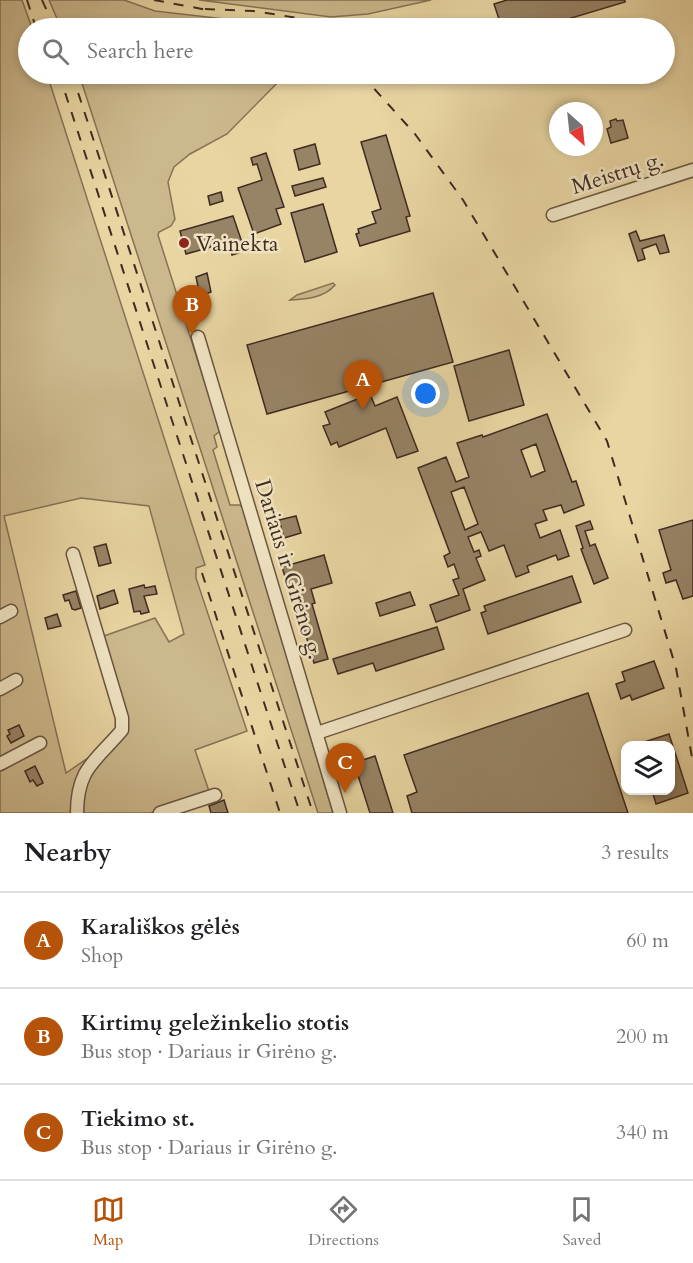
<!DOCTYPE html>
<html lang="en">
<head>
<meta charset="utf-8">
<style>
	body { margin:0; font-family:Cardo,serif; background:#f6f6f6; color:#202124 }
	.controls { position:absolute; right:18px; bottom:18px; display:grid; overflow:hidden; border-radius:12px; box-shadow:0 3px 9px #0003 }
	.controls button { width:54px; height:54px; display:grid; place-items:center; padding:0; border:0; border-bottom:2px solid #e0e0e0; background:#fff; color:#202124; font:30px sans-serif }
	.compass { position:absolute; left:549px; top:102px; width:54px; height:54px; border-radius:50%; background:#fff; box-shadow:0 3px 9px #0003; rotate:153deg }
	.you { position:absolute; left:426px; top:394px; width:21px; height:21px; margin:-15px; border:4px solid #fff; border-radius:50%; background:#1a73e8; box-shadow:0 0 0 9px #1a73e833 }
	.badge { display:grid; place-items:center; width:39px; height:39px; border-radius:50%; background:#b45309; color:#fff; font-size:20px; font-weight:700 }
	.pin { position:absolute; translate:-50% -50px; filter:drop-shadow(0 2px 3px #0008) }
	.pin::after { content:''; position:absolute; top:32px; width:21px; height:18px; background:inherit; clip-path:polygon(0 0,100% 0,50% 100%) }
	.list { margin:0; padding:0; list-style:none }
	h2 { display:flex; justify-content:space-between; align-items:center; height:78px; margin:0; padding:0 24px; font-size:26px }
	h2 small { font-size:20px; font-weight:400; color:#757577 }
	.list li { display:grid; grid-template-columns:39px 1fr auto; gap:18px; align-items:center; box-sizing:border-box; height:96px; padding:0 24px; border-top:2px solid #e0e0e0 }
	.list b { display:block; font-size:22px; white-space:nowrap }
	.list p { margin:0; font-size:20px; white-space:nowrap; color:#757577 }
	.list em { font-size:20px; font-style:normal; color:#757577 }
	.icon { flex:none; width:33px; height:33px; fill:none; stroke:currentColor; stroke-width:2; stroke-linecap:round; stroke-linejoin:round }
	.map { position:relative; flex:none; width:693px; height:813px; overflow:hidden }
	.search { position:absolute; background:#fff; box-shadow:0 3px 9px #0003; left:18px; right:18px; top:18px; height:66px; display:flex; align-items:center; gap:15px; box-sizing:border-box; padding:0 21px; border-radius:33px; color:#757577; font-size:22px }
	.sheet { height:366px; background:#fff }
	nav { display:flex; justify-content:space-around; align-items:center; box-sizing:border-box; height:84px; border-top:2px solid #e0e0e0; background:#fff; font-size:16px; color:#757577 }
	nav a { display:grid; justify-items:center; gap:3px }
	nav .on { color:#b45309 }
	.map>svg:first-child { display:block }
	.green { fill:#cbb88c; stroke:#867257; stroke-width:1.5; fill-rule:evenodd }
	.building { fill:#978365; stroke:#402b22; stroke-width:1.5; fill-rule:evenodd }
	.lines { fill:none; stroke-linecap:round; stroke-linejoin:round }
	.minor-casing { stroke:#6a5642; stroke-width:15 }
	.minor { stroke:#f0e4c3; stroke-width:12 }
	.rail { stroke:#402b22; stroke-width:2; stroke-dasharray:10 10; stroke-linecap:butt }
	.poi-dot { fill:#8f2418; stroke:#f0e4c3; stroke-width:2 }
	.labels { text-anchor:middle; stroke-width:5; stroke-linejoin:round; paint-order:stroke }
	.street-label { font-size:22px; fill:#402b22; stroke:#f0e4c3 }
	.poi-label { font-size:22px; fill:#402b22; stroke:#f0e4c3; text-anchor:start }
</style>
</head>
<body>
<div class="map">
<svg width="693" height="813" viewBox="0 0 693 813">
	<rect width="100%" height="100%" fill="#e8d5a2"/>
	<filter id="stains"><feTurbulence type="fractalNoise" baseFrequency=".00333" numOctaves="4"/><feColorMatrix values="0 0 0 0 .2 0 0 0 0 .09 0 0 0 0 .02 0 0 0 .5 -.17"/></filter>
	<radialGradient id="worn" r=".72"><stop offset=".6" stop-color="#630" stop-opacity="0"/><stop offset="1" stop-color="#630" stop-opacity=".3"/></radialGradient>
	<g class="green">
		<path d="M0,0H22L32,28H28V74H47L205,565L196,568V578L247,731L195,750L210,794L150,813H0ZM81,498L149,506L184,634L169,642L155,618L101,637L126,722L101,749L66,773L4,516Z"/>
		<polygon points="49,0 124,0 155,11 242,21 268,28 61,28"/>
		<polygon points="199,0 431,0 368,14 331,17"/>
		<polygon points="79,74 286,74 227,134 190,154 174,167 168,182 175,219 171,226 159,232 158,235 220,431 214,436 217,447 213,450 230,505 240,505 243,508 333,813 318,813"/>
		<path d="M333,283L335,285C324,298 306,299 290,300L297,295Z"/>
	</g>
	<g class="building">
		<polygon points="507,0 625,0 625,2 538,28 502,28 494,4"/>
		<polygon points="616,119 617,121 623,120 628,138 611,143 607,129 611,127 610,121"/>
		<polygon points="386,135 410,216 406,217 410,231 360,246 356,234 359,233 358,229 376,223 372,212 381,209 361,142"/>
		<polygon points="315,144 320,164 299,170 294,150"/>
		<polygon points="266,153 284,207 276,209 281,224 254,234 238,188 262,180 257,164 253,165 251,158"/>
		<polygon points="323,178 326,187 295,196 292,186"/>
		<polygon points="221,192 223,201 210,205 208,196"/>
		<polygon points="323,204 337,252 305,262 291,213"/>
		<polygon points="233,216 245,251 232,255 229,242 186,254 180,231"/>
		<polygon points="636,231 640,241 664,235 669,252 660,254 656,244 642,249 645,259 638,261 629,234"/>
		<polygon points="207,273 211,292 200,296 196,277"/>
		<polygon points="433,293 453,362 267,414 247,345"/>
		<polygon points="509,350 524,405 469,421 454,366"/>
		<polygon points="370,394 375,406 397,397 418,451 397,458 386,428 339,447 337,442 331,445 323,426 330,424 325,412"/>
		<path d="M547,414L572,482L576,481L584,505L564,513L561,505L543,510L547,520L535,524L540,538L560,530L569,556L558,560L556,555L527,566L529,572L516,577L504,545L489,551L481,532L468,537L474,552L479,550L481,556L476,558L485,580L463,589L470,610L436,622L430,605L459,595L453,580L459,578L454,564L448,567L444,556L450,553L418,468L446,457L456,482L469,477L457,443L482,435L483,437ZM536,444L545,471L531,477L521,450ZM464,487L478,524L465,530L451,492Z"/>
		<polygon points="296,516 301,533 284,538 279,520"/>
		<polygon points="693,520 693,596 683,599 676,580 666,583 663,573 671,570 659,530"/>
		<polygon points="590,521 593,529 585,531 590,546 595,544 608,578 594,584 581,549 583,548 576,526"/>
		<polygon points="106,544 111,563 99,566 94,547"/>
		<polygon points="324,555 332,583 311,589 315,603 312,604 328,659 314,663 298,608 295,609 282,567"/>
		<polygon points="572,576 581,602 488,634 481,613 486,611 484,606"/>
		<polygon points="144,585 145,588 155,586 157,594 144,596 149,612 141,614 140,611 134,612 129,589"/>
		<polygon points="114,590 118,603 100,609 97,596"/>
		<polygon points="76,591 81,608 75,610 72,609 69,600 65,601 63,595"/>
		<polygon points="410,592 415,605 380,616 376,603"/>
		<polygon points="57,614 61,626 48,629 45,618"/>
		<polygon points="437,627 444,649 376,671 373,663 338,674 333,659"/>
		<polygon points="654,661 664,688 632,700 630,695 621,699 616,684 625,681 622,672"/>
		<polygon points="588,693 628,813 412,813 407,796 417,792 404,755"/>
		<polygon points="19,725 24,736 11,743 7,736 10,734 8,730"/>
		<polygon points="669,734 688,793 656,804 652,790 670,790 670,746 638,744"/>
		<polygon points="375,756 393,813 370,813 354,763"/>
		<polygon points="35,766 43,783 37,786 33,780 30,782 25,771"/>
		<polygon points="224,800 228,813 211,813 209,806"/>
	</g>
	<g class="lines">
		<g class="minor-casing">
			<g id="minor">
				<polyline points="553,215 693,170"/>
				<polyline points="198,337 340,813"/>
				<path d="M73,554L122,718V730C96,761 77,768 77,813"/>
				<polyline points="0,617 11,611"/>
				<polyline points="0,689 16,680"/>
				<polyline points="317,733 625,630"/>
				<polyline points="0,764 40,743"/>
				<polyline points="160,813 215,795"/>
			</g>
		</g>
		<use href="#minor" class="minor"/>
		<g class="rail">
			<polyline points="27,0 36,28"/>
			<polyline points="42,0 55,28"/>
			<polyline points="154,0 213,11"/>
			<polyline points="205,9 253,11 363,28"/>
			<polyline points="263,20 290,28"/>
			<polyline points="59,74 300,813"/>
			<polyline points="72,74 313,813"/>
			<polyline points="361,74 415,134 463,200 607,441 676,668 693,763"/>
			<polyline points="202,573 280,813"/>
		</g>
	</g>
	<circle class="poi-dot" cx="184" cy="243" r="6"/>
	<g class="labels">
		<g class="street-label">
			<text transform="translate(617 172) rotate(-18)" y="8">Meistrų g.</text>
			<text transform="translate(290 569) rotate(73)" y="8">Dariaus ir Girėno g.</text>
		</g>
		<g class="poi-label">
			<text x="196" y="251">Vainekta</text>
		</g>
	</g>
	<rect width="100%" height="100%" filter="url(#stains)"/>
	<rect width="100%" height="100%" fill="url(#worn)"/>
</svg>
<div class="controls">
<button><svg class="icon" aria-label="layers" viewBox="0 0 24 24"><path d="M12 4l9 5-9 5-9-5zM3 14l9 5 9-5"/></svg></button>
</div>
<svg class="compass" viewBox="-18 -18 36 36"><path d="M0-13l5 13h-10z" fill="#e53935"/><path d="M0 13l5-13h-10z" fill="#757577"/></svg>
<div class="you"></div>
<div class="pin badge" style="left:363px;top:410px">A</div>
<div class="pin badge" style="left:192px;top:335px">B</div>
<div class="pin badge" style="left:345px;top:793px">C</div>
<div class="search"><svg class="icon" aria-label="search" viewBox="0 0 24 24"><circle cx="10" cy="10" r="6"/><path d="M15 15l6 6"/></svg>Search here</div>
</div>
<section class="sheet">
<h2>Nearby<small>3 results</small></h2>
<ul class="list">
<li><span class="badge">A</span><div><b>Karališkos gėlės</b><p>Shop</p></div><em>60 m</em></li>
<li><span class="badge">B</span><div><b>Kirtimų geležinkelio stotis</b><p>Bus stop · Dariaus ir Girėno g.</p></div><em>200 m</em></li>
<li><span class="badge">C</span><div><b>Tiekimo st.</b><p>Bus stop · Dariaus ir Girėno g.</p></div><em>340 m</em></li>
</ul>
</section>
<nav>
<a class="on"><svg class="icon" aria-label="map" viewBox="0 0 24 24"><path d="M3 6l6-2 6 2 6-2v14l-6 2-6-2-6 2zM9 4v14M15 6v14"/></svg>Map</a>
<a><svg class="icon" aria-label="directions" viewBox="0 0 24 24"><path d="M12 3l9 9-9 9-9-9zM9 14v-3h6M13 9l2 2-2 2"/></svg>Directions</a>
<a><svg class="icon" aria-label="saved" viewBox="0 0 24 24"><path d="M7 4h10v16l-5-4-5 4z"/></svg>Saved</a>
</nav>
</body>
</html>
